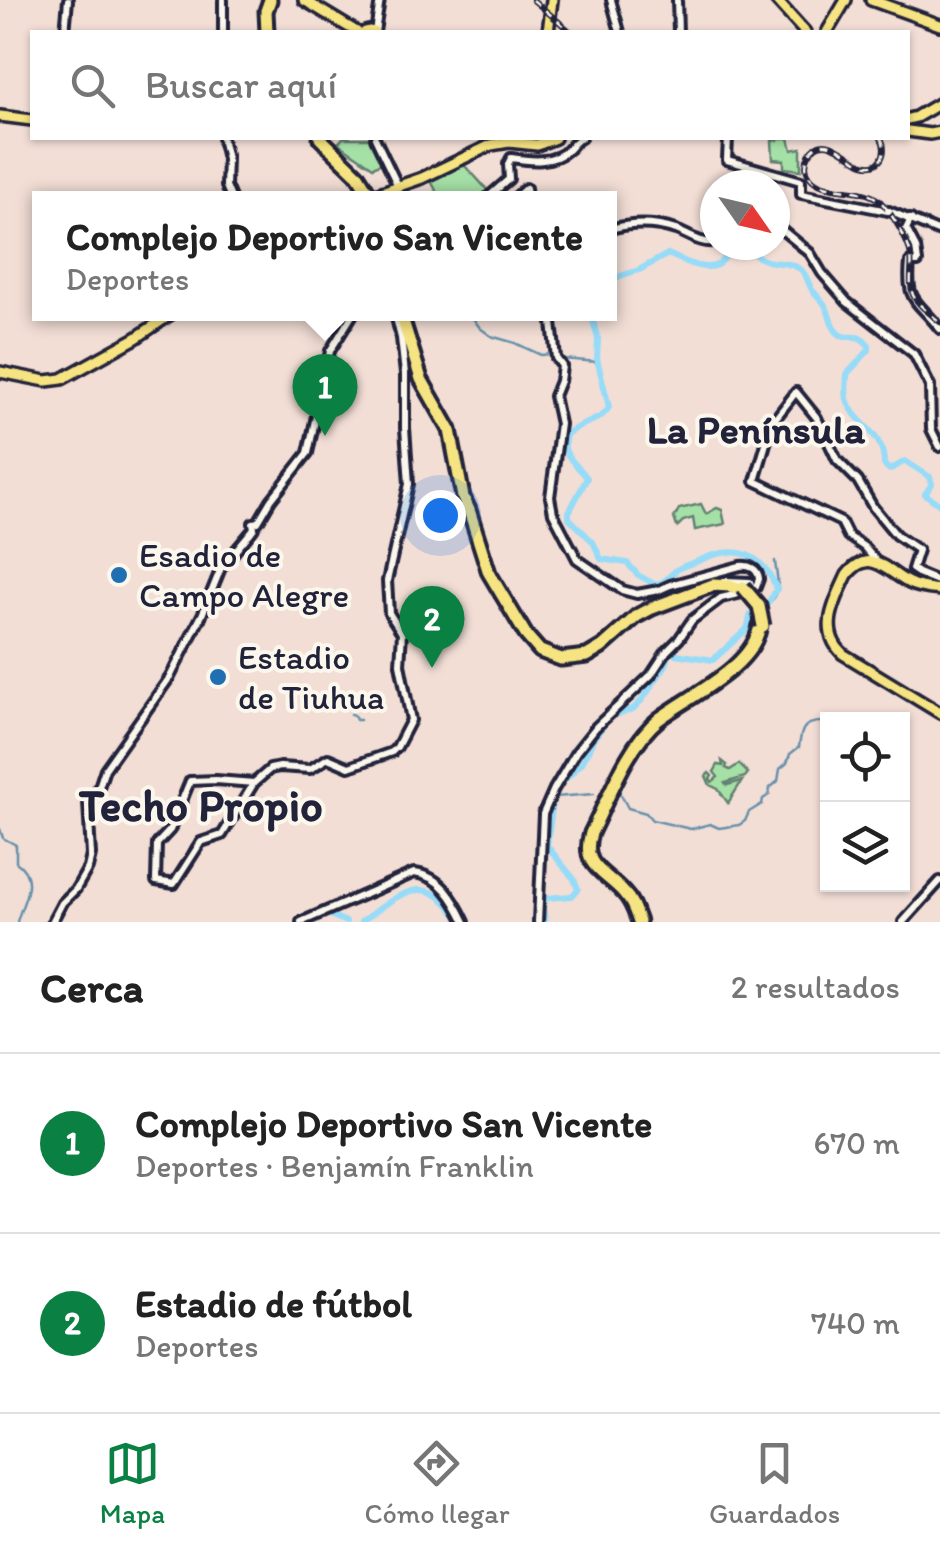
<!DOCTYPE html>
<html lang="es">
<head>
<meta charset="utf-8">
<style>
	body { margin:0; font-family:Itim,sans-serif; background:#f6f6f6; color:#222 }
	.controls { position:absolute; right:30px; bottom:30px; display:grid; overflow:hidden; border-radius:0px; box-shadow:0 2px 8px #0004 }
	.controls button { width:90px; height:90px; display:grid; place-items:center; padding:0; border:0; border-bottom:2px solid #e0e0e0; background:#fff; color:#222; font:50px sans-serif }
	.compass { position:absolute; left:700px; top:170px; width:90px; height:90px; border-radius:50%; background:#fff; box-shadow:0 2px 8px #0004; rotate:124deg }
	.you { position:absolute; left:440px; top:515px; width:35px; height:35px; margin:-25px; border:8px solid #fff; border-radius:50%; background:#1a73e8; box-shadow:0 0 0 15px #1a73e833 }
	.badge { display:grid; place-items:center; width:65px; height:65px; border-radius:50%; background:#0b8043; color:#fff; font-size:32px; font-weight:700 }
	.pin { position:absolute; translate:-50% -82px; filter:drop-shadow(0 2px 5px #0008) }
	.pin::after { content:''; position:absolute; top:52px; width:35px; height:30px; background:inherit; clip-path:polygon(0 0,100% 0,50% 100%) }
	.popup { position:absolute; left:32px; top:191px; width:585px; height:130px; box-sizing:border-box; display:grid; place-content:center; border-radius:0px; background:#fff; filter:drop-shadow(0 2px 8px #0005); font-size:32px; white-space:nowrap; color:#767676 }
	.popup b { font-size:38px; color:#222 }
	.popup::after { content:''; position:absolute; left:50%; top:100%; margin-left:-20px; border:20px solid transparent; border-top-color:#fff }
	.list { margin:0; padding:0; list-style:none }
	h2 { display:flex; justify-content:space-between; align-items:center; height:130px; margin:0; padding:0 40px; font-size:42px }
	h2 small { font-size:32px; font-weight:400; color:#767676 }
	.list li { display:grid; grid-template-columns:65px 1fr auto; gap:30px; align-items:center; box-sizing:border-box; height:180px; padding:0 40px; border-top:2px solid #e0e0e0 }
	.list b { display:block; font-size:38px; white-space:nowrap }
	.list p { margin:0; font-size:32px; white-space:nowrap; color:#767676 }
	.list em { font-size:32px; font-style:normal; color:#767676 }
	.icon { flex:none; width:55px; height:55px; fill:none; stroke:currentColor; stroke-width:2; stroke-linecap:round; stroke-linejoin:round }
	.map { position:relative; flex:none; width:940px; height:922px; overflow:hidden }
	.search { position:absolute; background:#fff; box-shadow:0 2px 8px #0004; left:30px; right:30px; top:30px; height:110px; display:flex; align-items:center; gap:25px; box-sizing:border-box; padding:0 35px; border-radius:0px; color:#767676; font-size:38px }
	.sheet { height:490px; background:#fff }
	nav { display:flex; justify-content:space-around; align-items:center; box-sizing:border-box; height:140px; border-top:2px solid #e0e0e0; background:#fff; font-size:28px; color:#767676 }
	nav a { display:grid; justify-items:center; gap:5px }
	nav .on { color:#0b8043 }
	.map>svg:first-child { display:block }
	.green { fill:#a5e1a7; stroke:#648271; stroke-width:2.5 }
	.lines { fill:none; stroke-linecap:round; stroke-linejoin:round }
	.stream { stroke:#6891ac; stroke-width:2.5 }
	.river { stroke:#96dbf8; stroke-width:6 }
	.minor-casing { stroke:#22223b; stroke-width:14 }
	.major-casing { stroke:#22223b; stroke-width:16 }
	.highway-casing { stroke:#22223b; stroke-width:19 }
	.minor { stroke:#fbf7ec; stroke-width:6 }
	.major { stroke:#f6e381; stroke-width:9 }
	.highway { stroke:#f6e381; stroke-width:11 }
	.rail-casing { stroke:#22223b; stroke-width:6 }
	.rail { stroke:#fbf7ec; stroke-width:2.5; stroke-dasharray:8; stroke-linecap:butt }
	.minor-bridge-casing { stroke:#22223b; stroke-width:14; stroke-linecap:butt }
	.major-bridge-casing { stroke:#22223b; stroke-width:16; stroke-linecap:butt }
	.highway-bridge-casing { stroke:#22223b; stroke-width:19; stroke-linecap:butt }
	.minor-bridge { stroke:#fbf7ec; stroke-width:6 }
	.major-bridge { stroke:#f6e381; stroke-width:9 }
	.highway-bridge { stroke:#f6e381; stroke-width:11 }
	.poi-dot { fill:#1f6fb2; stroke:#fbf7ec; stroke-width:4 }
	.labels { text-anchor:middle; stroke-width:8; stroke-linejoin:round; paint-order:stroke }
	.poi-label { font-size:35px; fill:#22223b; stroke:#fbf7ec; text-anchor:start }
	.quarter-label { font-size:40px; font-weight:bold; fill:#22223b; stroke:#fbf7ec }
	.district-label { font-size:45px; font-weight:bold; fill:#22223b; stroke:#fbf7ec }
</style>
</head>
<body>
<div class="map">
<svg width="940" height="922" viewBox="0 0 940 922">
	<rect width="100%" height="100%" fill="#f2ded5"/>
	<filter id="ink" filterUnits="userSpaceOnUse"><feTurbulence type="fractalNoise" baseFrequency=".01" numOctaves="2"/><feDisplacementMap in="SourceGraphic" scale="20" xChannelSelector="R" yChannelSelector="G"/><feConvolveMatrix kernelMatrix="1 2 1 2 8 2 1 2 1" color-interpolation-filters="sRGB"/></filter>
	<g filter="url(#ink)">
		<g class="green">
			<polygon points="343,138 373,138 384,162 373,167 338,143"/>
			<polygon points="778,138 789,138 792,150 801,148 801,170 784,168 784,160 773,159 772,140 778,140"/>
			<path d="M460,162C472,171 481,184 492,195L487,198H440L429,177Z"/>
			<polygon points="701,504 706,514 717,508 722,510 725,524 695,530 693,518 683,521 677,527 674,518 679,509"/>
			<polygon points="722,761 727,765 726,768 730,770 739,764 748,773 745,777 725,783 727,785 742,781 728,803 718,789 710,785 706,776 709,773 712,776 710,779 712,782 718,777 714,772 718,765 723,766"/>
		</g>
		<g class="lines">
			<g class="stream">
				<polyline points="470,314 480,328 491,336 515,343 541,355 551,354 553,351"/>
				<polyline points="559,349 563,359 598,362"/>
				<path d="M768,603C784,593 776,577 775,561"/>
				<polyline points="351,714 354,715 356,720 360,720"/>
				<path d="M618,794L621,795L628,808L646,813L652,820L682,827L691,829L710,824L719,828L739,825L745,821L749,812L762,804L763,799L769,795L770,788L778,781L780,769L787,763L790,754L799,747C801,731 802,722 822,722"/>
				<polyline points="555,797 594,794"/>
				<path d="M0,829L3,838L16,845V862C40,879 22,901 17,922"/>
			</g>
			<g class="river">
				<path d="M610,282L620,276L639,270L668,254C682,260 703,272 717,265C724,261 729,251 735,246L742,245C750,249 755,255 762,259C773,265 789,260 800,269C807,274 808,283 812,290C817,296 824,301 827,309C830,316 831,324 836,331C847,344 855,328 869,346V350L847,374C847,381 845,392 847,399C854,425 885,431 884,465L890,470L905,461L930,477L932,484L925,494L940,505"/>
				<polyline points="308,922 328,914 346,922"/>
				<path d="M361,922C400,894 427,867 461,922"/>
				<path d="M545,922L543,907L546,898L572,896L578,889L574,879L547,846L553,800L559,786L582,763L595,737L610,717L633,709L642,700L666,665L670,653L713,660L747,629L751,614L768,603L777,589C761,551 735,544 698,561C691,564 681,566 675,571C668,577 666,582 656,585L638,575L627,563L601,559L593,542L569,518V512L587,478C578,464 559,456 566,435C578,423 602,422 609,407L597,359L598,339L591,314"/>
			</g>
			<g class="minor-casing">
				<g id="minor">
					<polyline points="611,0 620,32"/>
					<polyline points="677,0 678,32"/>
					<polyline points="65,32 68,0"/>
					<polyline points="223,32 223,0"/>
					<polyline points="375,32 380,0"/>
					<polyline points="222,138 227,159 226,186 231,198"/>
					<polyline points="375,138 398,186"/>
					<polyline points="728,138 727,160 801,181 801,194 888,211"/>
					<path d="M487,198L509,179L508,164L511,158C530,161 553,164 569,149C573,145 576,140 581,138"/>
					<polyline points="515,198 526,188 527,198"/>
					<polyline points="889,211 940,232"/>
					<path d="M911,219L906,229L916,248L918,262H910C906,304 917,299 940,329"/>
					<polyline points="775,224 810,253 822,273 847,302 914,354 930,386 931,429 940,447"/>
					<path d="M610,229C631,223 655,223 676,230C689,235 700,244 715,242"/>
					<polyline points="878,563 864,547 848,536 841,522 755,481 772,423 796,392 817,418 837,460 858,481 873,507 896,535 918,550 912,569 918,573 940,582"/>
					<polyline points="725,581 750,582 752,588"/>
					<polyline points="254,783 216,780 190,781 170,830 157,844 156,881 174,884 201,842 222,835 254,783 270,769 280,767 310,769 328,758 349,767 392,752 397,747 411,720 400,664 402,633 389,613 387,581 409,484 405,428 405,374 401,338 395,314"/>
					<polyline points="52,922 62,903 76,889 88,868 91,855 88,802 99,787 105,769 170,677 202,615 221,568 251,532 254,528 253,523 258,522 271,500 308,453 330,351 353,314"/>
					<path d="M301,922L414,873C441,876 454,899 465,922"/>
					<path d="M538,922L543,814L554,789L576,752L596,727L651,675L666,652L679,639L692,620L721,598L751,591L756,587L759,579C758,568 749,565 740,566L670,585L659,590L637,594L622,590L577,559L553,513L550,497L560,424L554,396L560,381L562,366L556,358L551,314"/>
					<polyline points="903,922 940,881"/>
				</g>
			</g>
			<g class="major-casing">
				<g id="major">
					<polyline points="304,0 357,32"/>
					<polyline points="776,0 805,32"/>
					<polyline points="871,0 940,25"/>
					<polyline points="365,32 369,31 374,32"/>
					<polyline points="548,32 552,0"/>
					<polyline points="827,32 846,0"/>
					<polyline points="0,116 32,120"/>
					<polyline points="908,119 916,117 940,103"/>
					<polyline points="908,131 930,134 940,132"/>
					<polyline points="376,194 422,178 491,145 509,142 537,145 555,138"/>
					<polyline points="0,372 46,381 62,379 136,338 171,314"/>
					<path d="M940,590C930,589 918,588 909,583C886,571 870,546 847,575C835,601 818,631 843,654L940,713"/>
				</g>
			</g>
			<g class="highway-casing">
				<g id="highway">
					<polyline points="267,32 266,11 270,0"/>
					<polyline points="320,138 357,174 372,198"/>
					<polyline points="401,314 421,379 450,430 463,497 469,510 489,573 526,635 540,651 561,659 587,656 602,647 637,616 652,608 713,585 730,586 740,590"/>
					<path d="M639,922C635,911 632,901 624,893C606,872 580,867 591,833C609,797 628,744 659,719C691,695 754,667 760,625"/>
				</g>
			</g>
			<use href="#minor" class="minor"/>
			<use href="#major" class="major"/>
			<use href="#highway" class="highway"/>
			<g class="rail-casing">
				<g id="rail">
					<polyline points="533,0 571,32"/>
					<path d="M881,138C889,152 880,172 861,163C846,156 823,129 809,155C805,162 805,171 810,177C823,195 862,184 881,202C891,212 909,242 911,256C913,269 908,282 913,295C918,306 931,314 940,322"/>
				</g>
			</g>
			<use href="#rail" class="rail"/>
			<g class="minor-bridge-casing">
				<polyline id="minor-bridge" points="888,211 889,211"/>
			</g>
			<g class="major-bridge-casing">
				<polyline id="major-bridge" points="368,198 375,193"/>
			</g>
			<g class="highway-bridge-casing">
				<polyline id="highway-bridge" points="743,587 759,606 763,626"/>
			</g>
			<use href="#minor-bridge" class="minor-bridge"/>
			<use href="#major-bridge" class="major-bridge"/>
			<use href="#highway-bridge" class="highway-bridge"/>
		</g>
	</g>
	<g class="poi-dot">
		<circle cx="119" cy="575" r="10"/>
		<circle cx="218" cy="677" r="10"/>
	</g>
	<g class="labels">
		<g class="poi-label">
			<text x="139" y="567">Esadio de<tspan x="139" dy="40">Campo Alegre</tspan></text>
			<text x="238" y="669">Estadio<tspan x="238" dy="40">de Tiuhua</tspan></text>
		</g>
		<g class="quarter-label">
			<text x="756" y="443">La Península</text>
		</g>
		<g class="district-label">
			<text x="201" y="821">Techo Propio</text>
		</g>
	</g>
</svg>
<div class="controls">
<button><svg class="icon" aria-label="locate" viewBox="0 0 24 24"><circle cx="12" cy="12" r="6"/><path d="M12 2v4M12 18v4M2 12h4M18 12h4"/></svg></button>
<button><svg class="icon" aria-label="layers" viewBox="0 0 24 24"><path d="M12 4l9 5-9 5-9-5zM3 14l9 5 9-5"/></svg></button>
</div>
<svg class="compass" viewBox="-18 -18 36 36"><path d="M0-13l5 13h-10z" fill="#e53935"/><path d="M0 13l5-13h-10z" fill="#767676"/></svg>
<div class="you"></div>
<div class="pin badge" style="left:325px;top:436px">1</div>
<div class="popup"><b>Complejo Deportivo San Vicente</b>Deportes</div>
<div class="pin badge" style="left:432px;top:668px">2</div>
<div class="search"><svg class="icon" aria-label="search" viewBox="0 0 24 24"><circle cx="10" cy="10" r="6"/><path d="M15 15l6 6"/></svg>Buscar aquí</div>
</div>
<section class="sheet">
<h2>Cerca<small>2 resultados</small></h2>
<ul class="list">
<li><span class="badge">1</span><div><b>Complejo Deportivo San Vicente</b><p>Deportes · Benjamín Franklin</p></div><em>670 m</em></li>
<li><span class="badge">2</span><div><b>Estadio de fútbol</b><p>Deportes</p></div><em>740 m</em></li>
</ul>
</section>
<nav>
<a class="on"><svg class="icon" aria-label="map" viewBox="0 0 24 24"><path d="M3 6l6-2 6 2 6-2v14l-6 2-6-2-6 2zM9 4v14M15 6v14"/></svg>Mapa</a>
<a><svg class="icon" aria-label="directions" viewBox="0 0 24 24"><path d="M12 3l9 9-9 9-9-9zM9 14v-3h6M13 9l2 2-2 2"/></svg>Cómo llegar</a>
<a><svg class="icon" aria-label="saved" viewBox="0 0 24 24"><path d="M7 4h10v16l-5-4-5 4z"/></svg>Guardados</a>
</nav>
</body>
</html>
